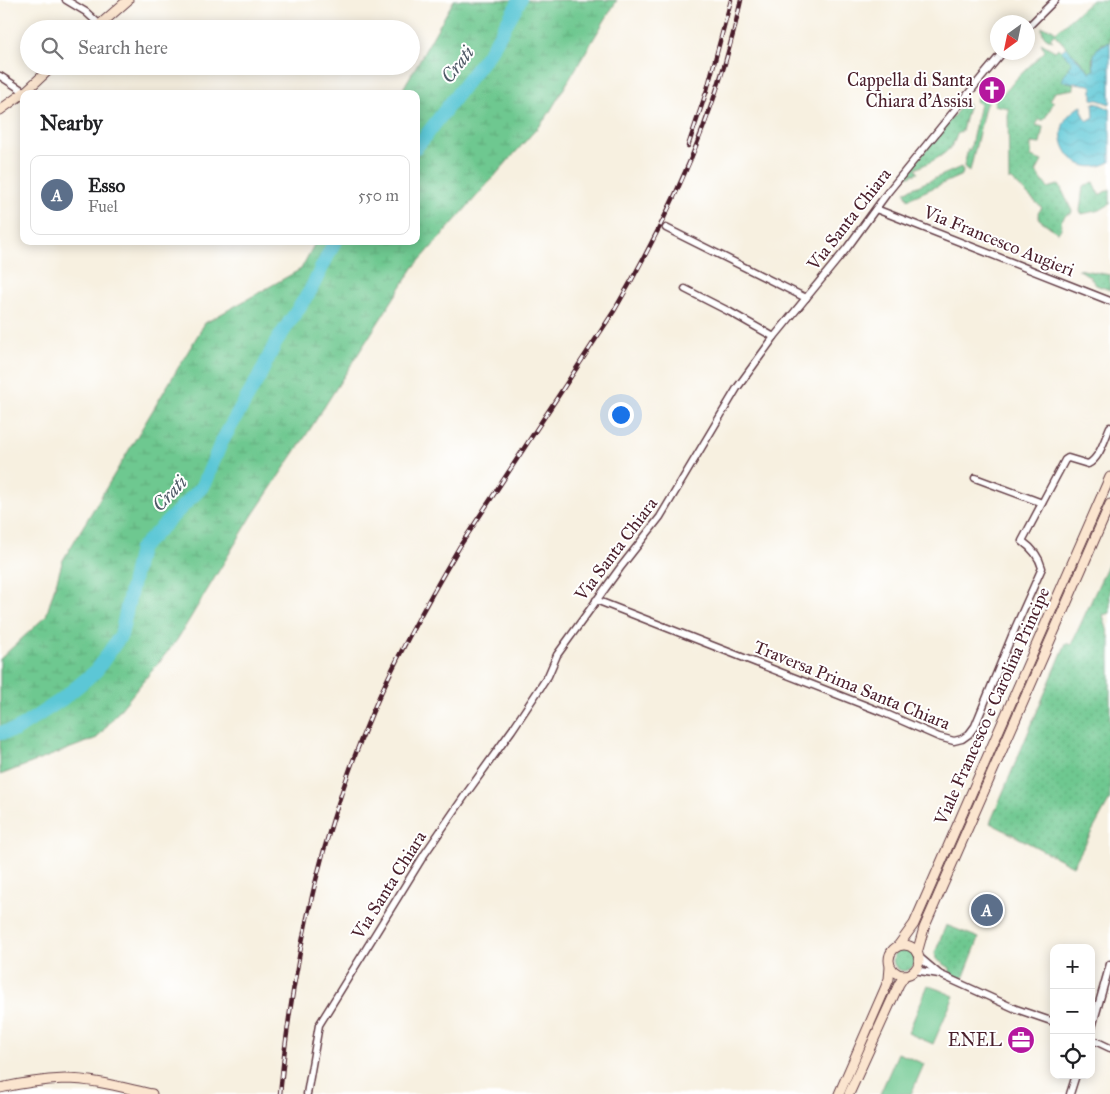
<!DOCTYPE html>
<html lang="en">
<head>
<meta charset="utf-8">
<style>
	body { margin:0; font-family:"IM FELL Great Primer",serif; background:#f6f6f6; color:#202124 }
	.controls { position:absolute; right:15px; bottom:15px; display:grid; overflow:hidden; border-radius:10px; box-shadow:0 2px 12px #0003 }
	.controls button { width:45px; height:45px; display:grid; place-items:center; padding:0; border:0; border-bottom:1px solid #e0e0e0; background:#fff; color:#202124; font:25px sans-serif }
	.compass { position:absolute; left:990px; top:15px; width:45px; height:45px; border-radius:50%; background:#fff; box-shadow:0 2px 12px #0003; rotate:213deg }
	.you { position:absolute; left:620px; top:414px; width:18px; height:18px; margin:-12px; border:4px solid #fff; border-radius:50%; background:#1a73e8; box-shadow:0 0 0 8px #1a73e833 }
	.badge { display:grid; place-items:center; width:32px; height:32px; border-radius:50%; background:#b5179e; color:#fff; font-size:16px; font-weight:700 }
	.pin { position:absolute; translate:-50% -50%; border:2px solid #fff; box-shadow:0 1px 5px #0006 }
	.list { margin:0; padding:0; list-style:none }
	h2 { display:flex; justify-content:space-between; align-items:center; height:65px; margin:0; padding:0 20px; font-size:21px }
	h2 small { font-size:16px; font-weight:400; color:#757577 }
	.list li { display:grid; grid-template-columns:32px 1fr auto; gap:15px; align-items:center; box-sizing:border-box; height:80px; margin:0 10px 10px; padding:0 10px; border:1px solid #e0e0e0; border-radius:10px }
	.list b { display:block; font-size:19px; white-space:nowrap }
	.list p { margin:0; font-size:16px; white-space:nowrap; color:#757577 }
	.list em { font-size:16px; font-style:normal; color:#757577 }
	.icon { flex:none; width:28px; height:28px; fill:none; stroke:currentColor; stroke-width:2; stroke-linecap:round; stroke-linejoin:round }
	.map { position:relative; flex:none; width:1110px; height:1094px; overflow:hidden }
	.search { position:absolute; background:#fff; box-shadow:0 2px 12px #0003; left:20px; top:20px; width:400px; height:55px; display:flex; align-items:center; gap:12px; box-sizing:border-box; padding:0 18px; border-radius:28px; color:#757577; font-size:19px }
	.panel { position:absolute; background:#fff; box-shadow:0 2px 12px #0003; left:20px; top:90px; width:400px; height:155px; border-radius:10px }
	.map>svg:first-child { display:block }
	.grass { fill:url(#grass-dots); stroke:#5c745e }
	.wetland { fill:url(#wetland-marsh); stroke:#5c745e }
	.park { fill:#6ec890; stroke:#5c745e }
	.water { fill:url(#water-waves); stroke:#537380 }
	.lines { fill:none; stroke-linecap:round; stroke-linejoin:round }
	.river { stroke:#5cc7d6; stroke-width:14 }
	.street-casing { stroke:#643e46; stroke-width:9 }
	.secondary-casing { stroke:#643e46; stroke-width:11 }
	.street { stroke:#fff; stroke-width:6 }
	.secondary { stroke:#fbe5cf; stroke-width:9 }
	.rail-casing { stroke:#4a1f2b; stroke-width:4.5 }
	.rail { stroke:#fff; stroke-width:2.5; stroke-dasharray:8; stroke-linecap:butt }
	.labels { text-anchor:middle; stroke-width:4; stroke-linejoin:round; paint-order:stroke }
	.poi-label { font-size:18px; fill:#4a1f2b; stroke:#fff; text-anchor:end }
	.street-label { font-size:18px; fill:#4a1f2b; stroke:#fff }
	.water-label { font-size:19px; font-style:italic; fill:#505a67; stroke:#fff }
</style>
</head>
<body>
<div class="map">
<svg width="1110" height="1094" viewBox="0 0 1110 1094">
	<defs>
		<pattern id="grass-dots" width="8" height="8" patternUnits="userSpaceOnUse" patternTransform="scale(1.25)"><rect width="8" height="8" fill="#6ec890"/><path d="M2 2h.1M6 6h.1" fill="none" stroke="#61ab7c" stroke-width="1.8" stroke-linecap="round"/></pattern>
		<pattern id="wetland-marsh" width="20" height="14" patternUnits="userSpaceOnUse" patternTransform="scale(1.25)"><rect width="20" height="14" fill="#6ec890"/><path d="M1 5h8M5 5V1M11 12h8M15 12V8" fill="none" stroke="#61ab7c"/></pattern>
		<pattern id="water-waves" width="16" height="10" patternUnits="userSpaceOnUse" patternTransform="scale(1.25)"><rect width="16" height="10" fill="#5cc7d6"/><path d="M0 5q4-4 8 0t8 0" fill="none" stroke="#52aab8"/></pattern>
	</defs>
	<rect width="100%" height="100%" fill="#fff"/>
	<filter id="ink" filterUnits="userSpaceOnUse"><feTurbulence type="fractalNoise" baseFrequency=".02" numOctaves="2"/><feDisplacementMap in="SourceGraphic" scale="10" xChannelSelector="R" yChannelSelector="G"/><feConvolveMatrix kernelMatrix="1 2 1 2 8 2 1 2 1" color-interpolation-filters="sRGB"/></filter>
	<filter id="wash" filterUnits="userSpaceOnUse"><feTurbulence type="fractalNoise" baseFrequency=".0096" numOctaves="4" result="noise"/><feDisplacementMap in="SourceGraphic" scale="20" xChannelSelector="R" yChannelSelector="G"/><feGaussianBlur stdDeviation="1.12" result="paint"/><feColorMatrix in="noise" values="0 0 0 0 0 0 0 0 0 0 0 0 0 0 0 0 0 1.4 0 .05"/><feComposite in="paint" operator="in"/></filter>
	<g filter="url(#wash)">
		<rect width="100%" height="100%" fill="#f7f0e0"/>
		<g class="grass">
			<path d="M1092,0H1110V42L1102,44L1092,59L1094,70L1090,72L1054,34L1050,38L1053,41C1045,38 1042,36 1042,27L1052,29L1056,32Z"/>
			<path d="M1041,43L1055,51L1059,48L1072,62L1061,81L1073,83L1074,89L1055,92L1050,100L1054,102L1044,120H1039L1036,125L1043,127L1040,144L1031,143V157L1042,161L1036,172L1048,188L1058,185L1060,186L1072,211L1071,214H1067L1061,221C1063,226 1061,229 1058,233L1039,219L1038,213L1042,208L1011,179L1009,181L1008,108L994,105L996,99L1008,89L1017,78L1045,51Z"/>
			<path d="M982,80L987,83L983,92L989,98L985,107L970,171C967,172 965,169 964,166L968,149L970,150L980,104L976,101L980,84Z"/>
			<path d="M965,103H967L968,107L962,131L957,134C952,154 933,160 916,169L918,173L906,177V174L963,104Z"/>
			<polygon points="961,167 963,171 962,175 908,199 905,193 906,191"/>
			<polygon points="1094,182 1099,195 1110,189 1110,204 1100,210 1082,214 1080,211 1083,186"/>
			<polygon points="1078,269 1110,275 1110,290 1096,285 1089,276"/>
			<polygon points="1110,560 1110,613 1103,615 1110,640 1110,799 1073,866 990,823 1066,643 1071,645"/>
			<polygon points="946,925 979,938 963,979 950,973 950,968 936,959 935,953"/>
			<circle cx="904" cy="960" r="11"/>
		</g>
		<polygon class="wetland" points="454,0 617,0 546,118 413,268 305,437 252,516 177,640 97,738 0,775 0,659 46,616 63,560 205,323 301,269 316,241 416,241 416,94 400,94"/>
		<g class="park">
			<polygon points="928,985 954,996 933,1044 908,1033"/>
			<polygon points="898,1053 924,1064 911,1094 880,1094"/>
		</g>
		<g class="water">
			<path d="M1110,42V104L1098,100L1092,99V87L1090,85L1061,81L1072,62L1061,51L1066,47L1090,72L1094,70C1092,54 1094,47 1110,42Z"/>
			<path d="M1093,103L1099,104L1110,109V162C1068,184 1041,123 1082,106V111L1087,121L1094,117Z"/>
		</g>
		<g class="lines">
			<g class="river">
				<polyline points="416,147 424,138 491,50 520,0"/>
				<polyline points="0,733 16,730 61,700 96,671 121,635 140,549 203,486 221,443 259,377 275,344 310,291 335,241"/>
			</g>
		</g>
	</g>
	<g filter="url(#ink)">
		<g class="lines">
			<g class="street-casing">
				<g id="street">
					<polyline points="66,0 86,12 100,25"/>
					<polyline points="1028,27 1055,0"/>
					<polyline points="0,76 25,92"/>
					<polyline points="876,209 1110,301"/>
					<polyline points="666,228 806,298"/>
					<polyline points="685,289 730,312 774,337"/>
					<polyline points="975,478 1042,503"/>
					<path d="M596,600L882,712L939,737L954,741L962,739L969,734L975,726L1016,626L1042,568C1039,556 1032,548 1022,541L1065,460L1068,458L1088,464C1100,458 1105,438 1110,427"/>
					<polyline points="918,956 938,973"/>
					<polyline points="914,970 939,974 1016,1009 1054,1022"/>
					<polyline points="1091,1031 1110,964"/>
					<polyline points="1091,1039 1110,1048"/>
					<polyline points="307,1094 319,1025 424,855 466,794 512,730 548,676 557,655 620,568 660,517 737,388 774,337 847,248 888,192 977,83 1003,52"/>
					<polyline points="1070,1094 1076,1075"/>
				</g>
			</g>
			<g class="secondary-casing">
				<g id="secondary">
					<polyline points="95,29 128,0"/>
					<polyline points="0,110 25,92 53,66"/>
					<circle cx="904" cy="960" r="15"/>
					<polyline points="898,946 914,924 1110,477"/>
					<polyline points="917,953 924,928 1110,504"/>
					<path d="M0,1088C22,1083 43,1080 65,1079C93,1079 124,1088 152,1094"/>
					<polyline points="839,1094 884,991 889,979 890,967"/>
					<polyline points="849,1094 899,984 905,975"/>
				</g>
			</g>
			<use href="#street" class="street"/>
			<use href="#secondary" class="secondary"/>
			<g class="rail-casing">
				<g id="rail">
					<polyline points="688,146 707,90 731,0"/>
					<path d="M280,1094C292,965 321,832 372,713C397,655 428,600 460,546L614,311C671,214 718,110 741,0"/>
				</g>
			</g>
			<use href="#rail" class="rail"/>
		</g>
	</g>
	<defs>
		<g id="church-disc" transform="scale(1.4375)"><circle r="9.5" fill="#b5179e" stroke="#fff"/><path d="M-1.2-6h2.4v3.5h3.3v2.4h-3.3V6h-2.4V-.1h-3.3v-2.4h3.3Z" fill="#fff"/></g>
		<g id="office-disc" transform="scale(1.4375)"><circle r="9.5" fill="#b5179e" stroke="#fff"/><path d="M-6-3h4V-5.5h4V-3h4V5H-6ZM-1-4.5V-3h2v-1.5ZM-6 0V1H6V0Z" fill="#fff"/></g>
	</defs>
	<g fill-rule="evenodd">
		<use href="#church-disc" x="992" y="90"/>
		<use href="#office-disc" x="1021" y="1040"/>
	</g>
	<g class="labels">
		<g class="poi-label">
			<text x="973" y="86">Cappella di Santa<tspan x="973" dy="21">Chiara d'Assisi</tspan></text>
			<text x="1002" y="1046">ENEL</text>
		</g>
		<g class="street-label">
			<text transform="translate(849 219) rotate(-52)" y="6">Via Santa Chiara</text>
			<text transform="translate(999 241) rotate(22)" y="6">Via Francesco Augieri</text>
			<text transform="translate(616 549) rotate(-53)" y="6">Via Santa Chiara</text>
			<text transform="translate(852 685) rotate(22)" y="6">Traversa Prima Santa Chiara</text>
			<text transform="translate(992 706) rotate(-66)" y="6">Viale Francesco e Carolina Principe</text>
			<text transform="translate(389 885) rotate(-58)" y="6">Via Santa Chiara</text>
		</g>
		<g class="water-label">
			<text transform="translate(457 64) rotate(-52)" y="7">Crati</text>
			<text transform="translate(169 493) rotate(-46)" y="7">Crati</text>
		</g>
	</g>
</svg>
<div class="controls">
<button>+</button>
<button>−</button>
<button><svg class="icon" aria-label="locate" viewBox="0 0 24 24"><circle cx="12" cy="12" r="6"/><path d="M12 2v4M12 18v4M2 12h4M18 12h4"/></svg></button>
</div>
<svg class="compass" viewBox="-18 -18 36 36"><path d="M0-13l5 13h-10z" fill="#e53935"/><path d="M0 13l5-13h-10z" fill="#757577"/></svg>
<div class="you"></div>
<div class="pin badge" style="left:987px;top:910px;background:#5c6f8a">A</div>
<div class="search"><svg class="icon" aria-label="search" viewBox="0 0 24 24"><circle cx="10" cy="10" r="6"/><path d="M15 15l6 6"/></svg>Search here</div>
<section class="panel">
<h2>Nearby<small></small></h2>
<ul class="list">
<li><span class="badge" style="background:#5c6f8a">A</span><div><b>Esso</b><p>Fuel</p></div><em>550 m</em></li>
</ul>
</section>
</div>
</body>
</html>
